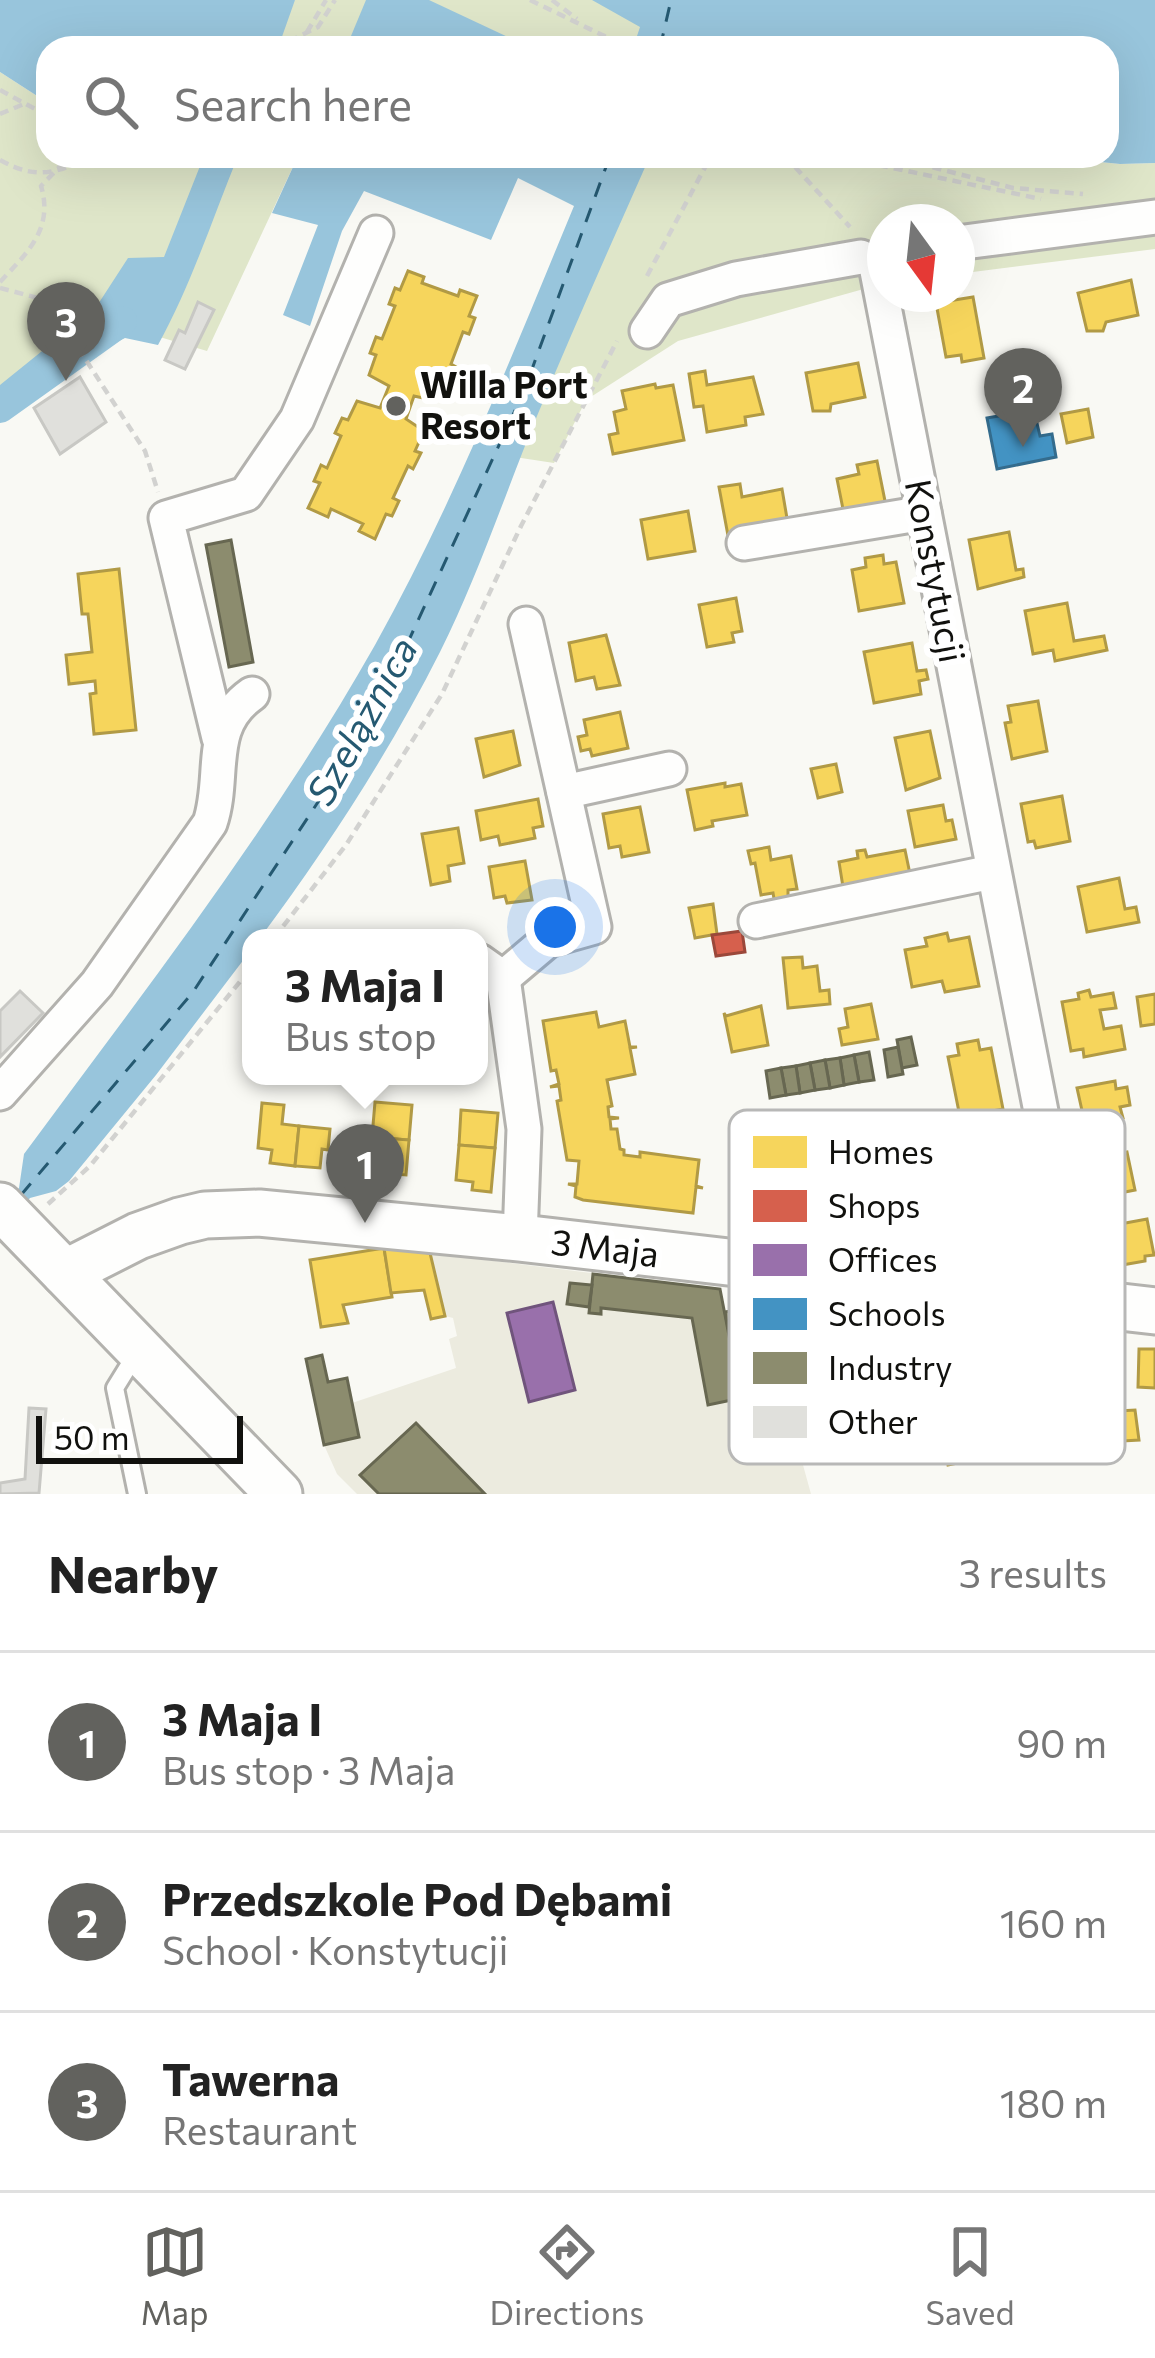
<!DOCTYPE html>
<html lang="en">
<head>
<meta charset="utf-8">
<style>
	body { margin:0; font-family:Commissioner,sans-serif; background:#f6f6f6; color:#222 }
	.compass { position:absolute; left:867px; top:204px; width:108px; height:108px; border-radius:50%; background:#fff; box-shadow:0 12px 48px #0002; rotate:165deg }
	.scale { position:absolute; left:36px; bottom:30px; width:207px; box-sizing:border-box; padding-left:12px; border:6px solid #11110e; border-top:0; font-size:33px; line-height:42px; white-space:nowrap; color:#11110e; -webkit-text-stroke:9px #fff; paint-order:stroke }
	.you { position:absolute; left:555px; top:927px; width:42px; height:42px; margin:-30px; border:9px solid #fff; border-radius:50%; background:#1a73e8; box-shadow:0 0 0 18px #1a73e833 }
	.badge { display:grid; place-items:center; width:78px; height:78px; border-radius:50%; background:#62625e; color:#fff; font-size:39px; font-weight:700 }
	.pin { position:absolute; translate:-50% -99px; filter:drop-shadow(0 3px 6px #0008) }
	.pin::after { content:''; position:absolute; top:63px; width:42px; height:36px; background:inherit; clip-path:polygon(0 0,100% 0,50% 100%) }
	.popup { position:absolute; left:242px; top:929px; width:246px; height:156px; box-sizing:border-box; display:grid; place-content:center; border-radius:24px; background:#fff; filter:drop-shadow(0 3px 9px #0005); font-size:39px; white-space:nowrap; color:#767676 }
	.popup b { font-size:45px; color:#222 }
	.popup::after { content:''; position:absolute; left:50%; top:100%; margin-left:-24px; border:24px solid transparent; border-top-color:#fff }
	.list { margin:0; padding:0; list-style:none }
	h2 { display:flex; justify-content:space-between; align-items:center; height:156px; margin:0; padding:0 48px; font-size:51px }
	h2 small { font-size:39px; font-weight:400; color:#767676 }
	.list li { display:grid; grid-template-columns:78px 1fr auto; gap:36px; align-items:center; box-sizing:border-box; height:180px; padding:0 48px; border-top:3px solid #e0e0e0 }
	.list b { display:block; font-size:45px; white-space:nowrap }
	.list p { margin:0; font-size:39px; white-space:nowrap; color:#767676 }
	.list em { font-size:39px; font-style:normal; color:#767676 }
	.icon { flex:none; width:66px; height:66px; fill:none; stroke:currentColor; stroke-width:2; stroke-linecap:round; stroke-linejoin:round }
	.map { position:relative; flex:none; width:1155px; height:1494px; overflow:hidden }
	.search { position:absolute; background:#fff; box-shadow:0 12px 48px #0002; left:36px; right:36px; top:36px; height:132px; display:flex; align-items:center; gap:30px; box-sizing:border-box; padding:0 42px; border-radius:36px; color:#767676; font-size:45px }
	.sheet { height:696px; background:#fff }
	nav { display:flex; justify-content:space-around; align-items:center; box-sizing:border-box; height:168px; border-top:3px solid #e0e0e0; background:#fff; font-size:33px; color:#767676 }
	nav a { display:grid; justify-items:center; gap:6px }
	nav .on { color:#62625e }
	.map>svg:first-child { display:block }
	.built { fill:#ecebdf }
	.green { fill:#dfe6c9 }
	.water { fill:#98c5dc }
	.homes { fill:#f6d55c; stroke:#b19a45; stroke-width:3 }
	.shops { fill:#d6604d; stroke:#9b483a; stroke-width:3 }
	.offices { fill:#9970ab; stroke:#70547c; stroke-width:3 }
	.schools { fill:#4393c3; stroke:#346c8d; stroke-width:3 }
	.industry { fill:#8c8c6e; stroke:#676751; stroke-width:3 }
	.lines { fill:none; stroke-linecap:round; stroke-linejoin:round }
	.canal { stroke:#98c5dc; stroke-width:30 }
	.ferry { stroke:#255971; stroke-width:3; stroke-dasharray:15 12; stroke-linecap:butt }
	.building { fill:#e0e0dc; stroke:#c8c8c4; stroke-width:3 }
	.lane-casing { stroke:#b3b2ae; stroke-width:22 }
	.street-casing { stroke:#b3b2ae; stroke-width:39 }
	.secondary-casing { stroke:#b3b2ae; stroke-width:51 }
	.path { stroke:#d2d2d0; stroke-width:4.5; stroke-dasharray:9 6; stroke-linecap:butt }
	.lane { stroke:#fefefd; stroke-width:16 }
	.street { stroke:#fefefd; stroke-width:33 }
	.secondary { stroke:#fefefd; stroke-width:45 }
	.poi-dot { fill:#62625e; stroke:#fff; stroke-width:4.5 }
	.labels { text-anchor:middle; stroke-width:12; stroke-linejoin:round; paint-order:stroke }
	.poi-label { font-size:36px; font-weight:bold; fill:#11110e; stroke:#fff; text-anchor:start }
	.street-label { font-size:36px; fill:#11110e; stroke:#fff }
	.water-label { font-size:39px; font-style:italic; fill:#255971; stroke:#fff }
	.key { fill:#fff; stroke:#b8b8b7; stroke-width:3 }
	.key-label { font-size:33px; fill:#11110e }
</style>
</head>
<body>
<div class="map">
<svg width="1155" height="1494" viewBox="0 0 1155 1494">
	<rect width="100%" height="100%" fill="#f9f9f4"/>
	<polygon class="built" points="430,1253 720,1289 741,1398 782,1389 811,1494 357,1494 337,1474 324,1445 359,1437 352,1403 456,1368 449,1339 457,1336 453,1318 445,1316"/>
	<g class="green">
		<polygon points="295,0 367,0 347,48 137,48 273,21"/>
		<polygon points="427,0 1071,0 736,48 525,48"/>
		<polygon points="0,72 48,103 48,156 298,156 207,351 119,325 0,408"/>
		<polygon points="610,156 1041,156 1120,164 1155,163 1155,249 957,274 957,222 885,222 885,283 678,341 586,400 554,463 495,454"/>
	</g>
	<g class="water">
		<polygon points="0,0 295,0 278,48 48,48 48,103 0,72"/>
		<polygon points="366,0 429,0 531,48 346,48"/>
		<polygon points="592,0 1155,0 1155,163 1120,164 1041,156 1107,156 1107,48 633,48 640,27"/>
		<path d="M204,156H238C212,220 191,285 158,345L125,338L96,352L86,340L14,392L0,410V385L57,339L80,332L128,258L164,257Z"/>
		<path d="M298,156H650C612,242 573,329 537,416C505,494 478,576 440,652C389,753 327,848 260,938H251V950L156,1075L69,1181L56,1191L30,1198L0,1232V1211L19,1188L24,1154C146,989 274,824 375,645C453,505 513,353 574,206L518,178L491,240L364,191L342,231L310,326L283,315L318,225L272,213Z"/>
	</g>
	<g class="homes">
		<polygon points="408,271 424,277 422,283 458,296 460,290 477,296 469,316 475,318 469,334 463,332 451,364 456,367 450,383 444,381 437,401 414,396 406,419 424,431 415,451 421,453 413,469 408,466 393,498 399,501 392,516 386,514 375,539 359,531 363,524 331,509 328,517 308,508 320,483 314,481 321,465 327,468 341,436 335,433 342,418 348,420 357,401 380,408 389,386 369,375 376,355 370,353 376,337 382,339 395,306 389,304 395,288 400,290"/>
		<polygon points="1131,280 1138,315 1106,322 1103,331 1087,331 1078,293"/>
		<polygon points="973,297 984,358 962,362 961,355 946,357 936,303"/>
		<polygon points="858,363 865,397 831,404 830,411 813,411 806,373"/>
		<polygon points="705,371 707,385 753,377 763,414 745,417 746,425 707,432 703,406 694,407 689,374"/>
		<polygon points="655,384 656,388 673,385 684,440 613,454 609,435 618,433 614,412 626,409 622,391"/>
		<polygon points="1088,409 1093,437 1067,443 1061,414"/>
		<polygon points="877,461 888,516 846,524 837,479 859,474 857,465"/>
		<polygon points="740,484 742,497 782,489 789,530 729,541 719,487"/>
		<polygon points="688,511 695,551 648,559 641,520"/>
		<polygon points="1009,532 1016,570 1023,569 1024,577 978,589 969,540"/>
		<polygon points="883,555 884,564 896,562 904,603 859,611 852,570 866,567 865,558"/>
		<polygon points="119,569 136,730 94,734 90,694 96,693 95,681 69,684 66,655 92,652 88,614 82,614 78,574"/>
		<polygon points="736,598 742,631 732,633 734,642 707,647 699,605"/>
		<polygon points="1067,603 1074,641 1104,636 1107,650 1055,661 1053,650 1033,654 1025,611"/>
		<polygon points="606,635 620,685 597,689 594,677 576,681 569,643"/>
		<polygon points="912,643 917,671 926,670 928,679 919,681 921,694 874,703 864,652"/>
		<polygon points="1038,701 1047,751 1012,759 1005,723 1011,722 1008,706"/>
		<polygon points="620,712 628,748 592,756 590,749 581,751 578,737 587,735 584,720"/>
		<polygon points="513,731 520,765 484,777 476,739"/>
		<polygon points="930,731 940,778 906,790 895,738"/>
		<polygon points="836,764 842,792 818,798 811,769"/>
		<polygon points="725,783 725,787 741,784 747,815 712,821 713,826 695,830 687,790"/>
		<polygon points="1062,796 1070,841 1036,848 1034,841 1028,842 1021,804"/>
		<polygon points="538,799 543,826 533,828 535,838 500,845 498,836 481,840 476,811"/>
		<polygon points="943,805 946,821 952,820 956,839 915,847 908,811"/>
		<polygon points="640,807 649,852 622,857 620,846 609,848 603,814"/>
		<polygon points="458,828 464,863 448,866 450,881 431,885 422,834"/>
		<polygon points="769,847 771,860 791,856 797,889 788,890 788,902 775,904 773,893 761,895 755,863 751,864 748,851"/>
		<polygon points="865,850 867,857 905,850 910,874 843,887 839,862 858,858 857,851"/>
		<polygon points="525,861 532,900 507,903 505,896 494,898 489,867"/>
		<polygon points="1119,878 1125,909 1136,907 1139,922 1087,932 1078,887"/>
		<polygon points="713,904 717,934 695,938 689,908"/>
		<polygon points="947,933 949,941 969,937 979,986 945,992 942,981 912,987 905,950 927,946 925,938"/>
		<polygon points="802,957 803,968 817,966 820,991 829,990 830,1004 788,1008 783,958"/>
		<polygon points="1089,990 1091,997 1113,993 1116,1008 1100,1010 1104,1029 1121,1026 1125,1049 1084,1057 1083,1049 1071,1051 1062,1002 1079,999 1078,993"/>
		<polygon points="1155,994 1155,1024 1141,1026 1137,997"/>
		<polygon points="871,1004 878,1039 842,1045 839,1029 848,1027 845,1009"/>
		<polygon points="761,1006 768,1045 732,1052 724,1013 726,1016"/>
		<polygon points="596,1012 599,1027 625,1021 630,1047 637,1047 630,1048 635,1074 607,1080 612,1106 608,1107 609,1117 619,1118 610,1119 611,1129 617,1129 620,1149 624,1150 624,1155 640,1157 640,1152 699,1160 696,1186 703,1188 696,1187 693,1213 583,1200 575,1197 576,1186 568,1184 577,1184 579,1161 567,1160 557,1101 561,1100 559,1086 550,1087 559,1084 556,1070 551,1071 543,1021"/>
		<polygon points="978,1040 980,1050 991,1048 1003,1109 960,1117 948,1057 959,1055 957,1044"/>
		<polygon points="1115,1081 1116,1089 1127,1087 1130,1105 1120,1107 1123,1118 1085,1124 1077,1088"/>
		<polygon points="375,1102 412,1105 409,1140 372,1137"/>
		<polygon points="262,1103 284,1105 282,1124 299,1126 295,1166 270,1163 272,1150 258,1148"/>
		<polygon points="461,1110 498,1113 495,1148 459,1145"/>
		<polygon points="771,1123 777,1154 758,1157 752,1126"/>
		<polygon points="299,1126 330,1129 328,1150 322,1149 320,1168 295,1166"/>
		<polygon points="752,1126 758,1157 740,1161 734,1129"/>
		<polygon points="800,1134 803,1149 777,1153 774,1138"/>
		<polygon points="372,1137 409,1140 406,1175 394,1174 393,1183 380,1181 381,1173 369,1172"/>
		<polygon points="459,1145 495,1148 491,1192 472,1190 473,1182 456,1180"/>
		<polygon points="1127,1152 1135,1190 1105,1196 1101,1177 1095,1178 1092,1158"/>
		<polygon points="771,1179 965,1205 966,1196 980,1198 979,1206 1027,1213 1028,1204 1039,1206 1038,1214 1042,1215 1036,1258 765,1223"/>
		<polygon points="1147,1219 1154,1255 1145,1256 1145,1261 1111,1267 1104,1227"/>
		<polygon points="384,1248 392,1297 343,1305 348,1323 321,1327 310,1260"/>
		<polygon points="384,1248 430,1253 445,1316 431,1319 424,1290 391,1293"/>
		<polygon points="789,1314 883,1327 876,1380 782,1366"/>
		<polygon points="917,1315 991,1326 985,1368 911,1358"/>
		<polygon points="1139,1349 1155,1349 1155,1388 1138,1387"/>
		<polygon points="1056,1352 1096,1358 1090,1398 1049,1395"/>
		<polygon points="1029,1385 1042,1445 1017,1451 1004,1390"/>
		<polygon points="1004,1390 1017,1451 948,1465 945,1450 997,1436 988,1394"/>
		<polygon points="1118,1396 1122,1435 1105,1437 1106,1397"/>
		<polygon points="1135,1410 1139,1440 1123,1441 1119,1411"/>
	</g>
	<polygon class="shops" points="742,931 745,952 716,956 712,935"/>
	<polygon class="offices" points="553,1302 575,1390 529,1402 507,1313"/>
	<polygon class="schools" points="1010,414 1012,424 1036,419 1040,436 1052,434 1056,457 997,469 987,418"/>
	<g class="industry">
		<polygon points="231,540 253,662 229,667 206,545"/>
		<polygon points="911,1037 917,1065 902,1068 897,1040"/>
		<polygon points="898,1047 903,1074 888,1077 884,1050"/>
		<polygon points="869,1052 874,1080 859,1082 854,1055"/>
		<polygon points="854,1055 859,1082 844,1085 840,1058"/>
		<polygon points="840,1058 844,1085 830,1088 825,1060"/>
		<polygon points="825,1060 830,1088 815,1090 810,1063"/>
		<polygon points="810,1063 815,1090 800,1093 796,1066"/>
		<polygon points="796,1066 800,1093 786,1095 781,1068"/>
		<polygon points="781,1068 786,1095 770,1098 766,1071"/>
		<polygon points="593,1274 720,1289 741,1398 708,1405 692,1318 601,1308 601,1314 589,1313"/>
		<polygon points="570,1283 592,1285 589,1307 567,1304"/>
		<polygon points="748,1308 751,1324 728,1328 725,1312"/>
		<polygon points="322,1355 328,1382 347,1378 359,1437 324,1445 306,1359"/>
		<polygon points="782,1389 791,1421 758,1429 750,1397"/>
		<polygon points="416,1423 485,1494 379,1494 360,1475"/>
	</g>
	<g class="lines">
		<polyline class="canal" points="0,408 122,321"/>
		<g class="ferry">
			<polyline points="660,48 671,0"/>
			<polyline points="21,1195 193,992 372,720 524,391 610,156"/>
		</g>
	</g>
	<g class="building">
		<polygon points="198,302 214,310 185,369 165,360 179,330 185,333"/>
		<polygon points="80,377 106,422 60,454 34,408"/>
		<polygon points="20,991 43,1013 0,1057 0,1011"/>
		<polygon points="29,1408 46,1409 39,1493 0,1494 0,1483 25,1479"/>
	</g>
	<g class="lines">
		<g class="lane-casing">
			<polyline id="lane" points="136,1354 115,1388 137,1494"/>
		</g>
		<g class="street-casing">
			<g id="street">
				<polyline points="957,243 1155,217"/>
				<polyline points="877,271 1060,1209 1051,1302"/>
				<polyline points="647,331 668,300 736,279 861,257"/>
				<polyline points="744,543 924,513"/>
				<polyline points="219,738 166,518 246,494 297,419 376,233"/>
				<polyline points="564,792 669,769"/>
				<polyline points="756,921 992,872"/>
				<polyline points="479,961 503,978 524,1129 520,1238"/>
				<polyline points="503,978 548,940 594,927 526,624"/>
				<path d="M0,1093L97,984L210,823C226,776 205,727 252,694"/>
			</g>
		</g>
		<g class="secondary-casing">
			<g id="secondary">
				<polyline points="0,1206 279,1494"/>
				<polyline points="65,1273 138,1236 180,1221 205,1215 259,1213 520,1238 1155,1311"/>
			</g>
		</g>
		<g class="path">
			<polyline points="530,0 629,48"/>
			<polyline points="552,0 577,19"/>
			<polyline points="307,32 326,0"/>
			<polyline points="276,48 318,27 335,0"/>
			<polyline points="0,90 48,116"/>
			<polyline points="0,114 24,104"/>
			<polyline points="785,156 850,227"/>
			<polyline points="835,156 1041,199"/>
			<polyline points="889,156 1013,188 1083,194"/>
			<path d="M0,160C40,182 57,171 97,156"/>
			<polyline points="647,276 711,156"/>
			<path d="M0,282C27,253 54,229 41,186L70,156"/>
			<polyline points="0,288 42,299 56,314 145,451 158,492"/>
			<polyline points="274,938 346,845 442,694 521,526 617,341"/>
			<polyline points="48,1204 90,1166 251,968"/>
		</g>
		<use href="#lane" class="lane"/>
		<use href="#street" class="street"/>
		<use href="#secondary" class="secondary"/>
	</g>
	<circle class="poi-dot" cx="396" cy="406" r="12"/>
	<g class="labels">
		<g class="poi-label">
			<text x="420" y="398">Willa Port<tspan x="420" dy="41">Resort</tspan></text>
		</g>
		<g class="street-label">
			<text transform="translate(935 571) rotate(79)" y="13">Konstytucji</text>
			<text transform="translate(605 1248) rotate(7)" y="13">3 Maja</text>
		</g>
		<g class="water-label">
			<text transform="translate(362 721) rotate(-61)" y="14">Szelążnica</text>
		</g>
	</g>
	<rect x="729" y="1110" width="396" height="354" rx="18" class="key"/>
	<rect x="753" y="1136" width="54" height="32" fill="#f6d55c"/>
	<rect x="753" y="1190" width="54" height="32" fill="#d6604d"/>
	<rect x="753" y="1244" width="54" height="32" fill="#9970ab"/>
	<rect x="753" y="1298" width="54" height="32" fill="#4393c3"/>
	<rect x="753" y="1352" width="54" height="32" fill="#8c8c6e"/>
	<rect x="753" y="1406" width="54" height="32" fill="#e0e0dc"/>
	<g class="key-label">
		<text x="828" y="1164">Homes</text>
		<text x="828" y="1218">Shops</text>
		<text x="828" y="1272">Offices</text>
		<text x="828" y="1326">Schools</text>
		<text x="828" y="1380">Industry</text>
		<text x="828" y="1434">Other</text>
	</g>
</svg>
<svg class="compass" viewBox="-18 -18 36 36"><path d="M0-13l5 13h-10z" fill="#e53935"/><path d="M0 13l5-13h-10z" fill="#767676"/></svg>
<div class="scale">50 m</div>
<div class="you"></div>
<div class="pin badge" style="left:365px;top:1223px">1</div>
<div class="popup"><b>3 Maja I</b>Bus stop</div>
<div class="pin badge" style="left:1023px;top:447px">2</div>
<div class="pin badge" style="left:66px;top:381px">3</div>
<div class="search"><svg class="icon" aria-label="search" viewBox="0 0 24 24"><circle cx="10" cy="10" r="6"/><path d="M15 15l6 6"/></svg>Search here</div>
</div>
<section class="sheet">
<h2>Nearby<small>3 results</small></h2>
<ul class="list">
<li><span class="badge">1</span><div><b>3 Maja I</b><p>Bus stop · 3 Maja</p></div><em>90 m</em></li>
<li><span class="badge">2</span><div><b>Przedszkole Pod Dębami</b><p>School · Konstytucji</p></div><em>160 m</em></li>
<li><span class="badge">3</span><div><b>Tawerna</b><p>Restaurant</p></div><em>180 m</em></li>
</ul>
</section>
<nav>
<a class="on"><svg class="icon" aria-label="map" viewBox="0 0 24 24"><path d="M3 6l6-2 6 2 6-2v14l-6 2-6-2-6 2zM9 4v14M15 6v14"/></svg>Map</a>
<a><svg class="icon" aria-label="directions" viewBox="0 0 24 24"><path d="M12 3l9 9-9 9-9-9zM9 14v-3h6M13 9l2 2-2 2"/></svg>Directions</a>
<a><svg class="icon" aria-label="saved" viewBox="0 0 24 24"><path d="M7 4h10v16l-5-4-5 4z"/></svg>Saved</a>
</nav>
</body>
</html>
